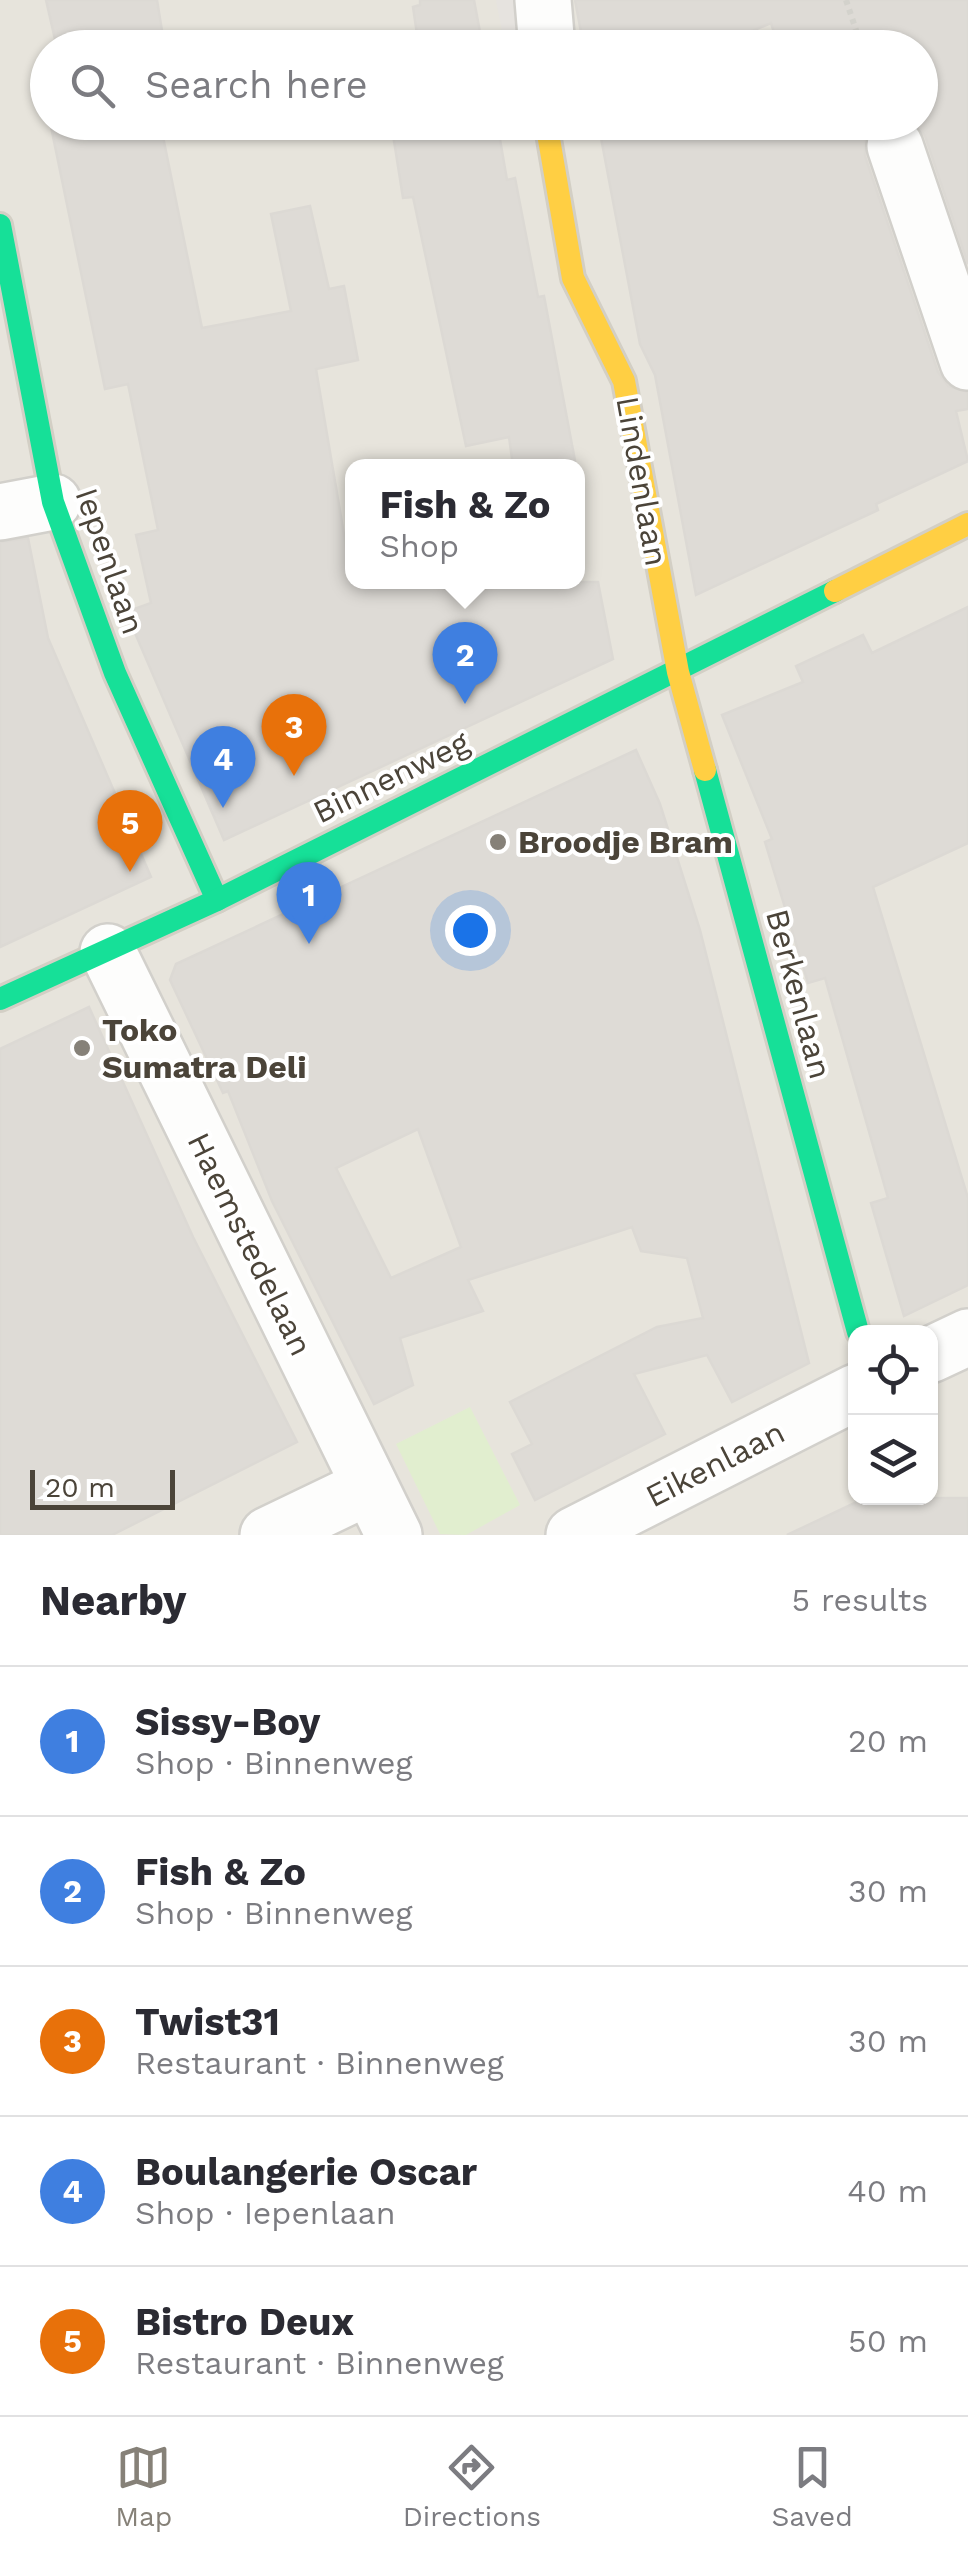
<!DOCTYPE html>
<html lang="en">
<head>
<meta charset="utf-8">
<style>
	body { margin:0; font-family:"Work Sans",sans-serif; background:#f2f2f3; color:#2b2b33 }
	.controls { position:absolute; right:30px; bottom:30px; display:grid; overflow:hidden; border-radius:20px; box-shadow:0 2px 8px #0004 }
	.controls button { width:90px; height:90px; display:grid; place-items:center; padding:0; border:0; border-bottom:2px solid #e1e1e2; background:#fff; color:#2b2b33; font:50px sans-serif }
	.scale { position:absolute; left:30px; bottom:25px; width:145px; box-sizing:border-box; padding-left:10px; border:5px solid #4b4439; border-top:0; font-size:28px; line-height:35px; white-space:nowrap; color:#4b4439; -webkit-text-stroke:8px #fff; paint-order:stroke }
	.you { position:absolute; left:470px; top:930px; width:35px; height:35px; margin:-25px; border:8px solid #fff; border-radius:50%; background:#1a73e8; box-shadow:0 0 0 15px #1a73e833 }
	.badge { display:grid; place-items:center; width:65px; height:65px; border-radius:50%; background:#868178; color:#fff; font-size:32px; font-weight:700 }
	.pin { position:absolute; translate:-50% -82px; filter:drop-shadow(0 2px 5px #0008) }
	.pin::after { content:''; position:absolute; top:52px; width:35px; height:30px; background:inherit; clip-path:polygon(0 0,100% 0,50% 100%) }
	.popup { position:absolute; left:345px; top:459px; width:240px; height:130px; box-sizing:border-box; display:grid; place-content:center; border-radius:20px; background:#fff; filter:drop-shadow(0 2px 8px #0005); font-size:32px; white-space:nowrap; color:#7c7c81 }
	.popup b { font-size:38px; color:#2b2b33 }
	.popup::after { content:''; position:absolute; left:50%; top:100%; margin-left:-20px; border:20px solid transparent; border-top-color:#fff }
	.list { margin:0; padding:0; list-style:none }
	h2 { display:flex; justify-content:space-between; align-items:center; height:130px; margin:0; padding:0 40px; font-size:42px }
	h2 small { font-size:32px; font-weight:400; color:#7c7c81 }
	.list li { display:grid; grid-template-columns:65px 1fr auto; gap:30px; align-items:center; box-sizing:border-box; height:150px; padding:0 40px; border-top:2px solid #e1e1e2 }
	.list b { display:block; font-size:38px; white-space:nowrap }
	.list p { margin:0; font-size:32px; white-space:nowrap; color:#7c7c81 }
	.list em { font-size:32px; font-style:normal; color:#7c7c81 }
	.icon { flex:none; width:55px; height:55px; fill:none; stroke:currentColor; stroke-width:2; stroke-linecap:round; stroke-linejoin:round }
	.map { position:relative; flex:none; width:968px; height:1535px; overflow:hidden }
	.search { position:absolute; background:#fff; box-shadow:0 2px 8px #0004; left:30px; right:30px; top:30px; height:110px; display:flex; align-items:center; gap:25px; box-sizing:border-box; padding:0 35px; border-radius:55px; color:#7c7c81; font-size:38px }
	.sheet { height:880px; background:#fff }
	nav { display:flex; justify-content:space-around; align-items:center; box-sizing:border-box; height:140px; border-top:2px solid #e1e1e2; background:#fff; font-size:28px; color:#7c7c81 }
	nav a { display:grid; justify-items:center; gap:5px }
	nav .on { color:#868178 }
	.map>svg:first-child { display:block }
	.residential { fill:#e7e4dc; fill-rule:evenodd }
	.green { fill:#e1eecf }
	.parking { fill:#e6e3df }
	.building { fill:#dedbd6; stroke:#dcd9d4; stroke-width:2.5; fill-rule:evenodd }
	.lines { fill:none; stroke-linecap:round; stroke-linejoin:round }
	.street-casing { stroke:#d2d0cb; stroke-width:60 }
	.fast-casing { stroke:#d3cfc5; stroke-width:28 }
	.slow-casing { stroke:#d3cfc5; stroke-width:28 }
	.path { stroke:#d3d2cc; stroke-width:6; stroke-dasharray:5 5; stroke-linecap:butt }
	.street { stroke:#fdfdfc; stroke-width:55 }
	.fast { stroke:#16e098; stroke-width:22 }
	.slow { stroke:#ffcf43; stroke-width:22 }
	.poi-dot { fill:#868178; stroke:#fff; stroke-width:4 }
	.labels { text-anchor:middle; stroke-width:8; stroke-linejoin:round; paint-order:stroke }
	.street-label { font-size:32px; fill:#4b4439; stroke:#fff }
	.poi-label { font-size:32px; font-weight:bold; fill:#4b4439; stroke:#fff; text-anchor:start }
</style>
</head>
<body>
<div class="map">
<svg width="968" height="1535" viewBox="0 0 968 1535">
	<rect width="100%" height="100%" fill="#f4f2ee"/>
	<path class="residential" d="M0,0H968V1535H0ZM48,48H920V122H48ZM352,467H578V582H352ZM856,1332H930V1498H856Z"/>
	<polygon class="green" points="470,1407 520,1505 466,1535 440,1534 396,1444"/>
	<polygon class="parking" points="496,0 531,0 521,47 505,47"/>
	<g class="building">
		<polygon points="46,0 157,0 163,37 110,48 57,48"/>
		<polygon points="420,0 474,0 483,48 419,48 413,7 420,5"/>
		<polygon points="575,0 968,0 968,264 925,136 915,122 920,122 920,48 779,48 771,23 712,48 584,48"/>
		<polygon points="50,122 160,122 202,328 291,311 271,214 310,206 329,289 344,286 358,360 316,369 352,582 598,582 613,659 224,840 126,612 151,603 136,535 158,530 128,384 105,389"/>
		<polygon points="391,122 497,122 507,180 515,178 538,297 544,296 576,466 513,466 509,437 466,446 413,197 403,198"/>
		<polygon points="598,122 876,122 865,139 865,156 938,372 948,386 968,392 968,409 956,411 968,461 876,504 878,510 696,595 655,375 640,344"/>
		<polygon points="28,538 48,638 151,877 0,947 0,542"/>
		<polygon points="968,607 968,843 873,887 968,1198 968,1285 904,1316 871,1203 888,1198 825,978 808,983 765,842 772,839 722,715 803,682 796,666 863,635 872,653"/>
		<path d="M636,750L660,804L700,930L809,1363L732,1402L707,1355L634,1374L665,1434L535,1500L512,1454L532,1444L510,1402L657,1327L703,1318L687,1258L641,1251L632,1227L468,1280L483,1311L400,1338L413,1385L374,1404L272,1201L228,1091L223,1093L170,980L176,964ZM418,1129L461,1247L391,1278L336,1168Z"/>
		<polygon points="89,1007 193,1237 297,1442 112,1535 0,1535 0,1049"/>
		<polygon points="865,1498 968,1498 968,1535 787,1535"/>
	</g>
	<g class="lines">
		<g class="street-casing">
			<g id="street">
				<polyline points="543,0 547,48"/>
				<polyline points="895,146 968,362"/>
				<polyline points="0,512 53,502"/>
				<polyline points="108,952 394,1535"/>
				<polyline points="930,1355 968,1337"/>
				<polyline points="268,1535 368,1487"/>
				<polyline points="574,1535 856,1392"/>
			</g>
		</g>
		<g class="fast-casing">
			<g id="fast">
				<polyline points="0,225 53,502 115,673 217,900"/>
				<polyline points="705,770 858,1332"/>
				<polyline points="0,999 217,900 835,591"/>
			</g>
		</g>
		<g class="slow-casing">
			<g id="slow">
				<polyline points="546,122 573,278 624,381 678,672 705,770"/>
				<polyline points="835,591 968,524"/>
			</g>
		</g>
		<polyline class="path" points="846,0 862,48"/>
		<use href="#street" class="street"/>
		<use href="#fast" class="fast"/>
		<use href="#slow" class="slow"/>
	</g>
	<g class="poi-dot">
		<circle cx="498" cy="842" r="10"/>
		<circle cx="82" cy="1048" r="10"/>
	</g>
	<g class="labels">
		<g class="street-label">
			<text transform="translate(642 481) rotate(80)" y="11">Lindenlaan</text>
			<text transform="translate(110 561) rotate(71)" y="11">Iepenlaan</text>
			<text transform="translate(391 777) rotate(-26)" y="11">Binnenweg</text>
			<text transform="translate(799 994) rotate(75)" y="11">Berkenlaan</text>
			<text transform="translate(250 1244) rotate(64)" y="11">Haemstedelaan</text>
			<text transform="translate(715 1464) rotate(-27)" y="11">Eikenlaan</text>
		</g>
		<g class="poi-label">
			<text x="518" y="853">Broodje Bram</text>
			<text x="102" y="1041">Toko<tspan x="102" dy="37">Sumatra Deli</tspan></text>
		</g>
	</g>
</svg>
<div class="controls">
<button><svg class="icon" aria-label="locate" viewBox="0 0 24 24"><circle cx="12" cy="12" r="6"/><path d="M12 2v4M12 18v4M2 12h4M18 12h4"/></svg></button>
<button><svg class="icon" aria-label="layers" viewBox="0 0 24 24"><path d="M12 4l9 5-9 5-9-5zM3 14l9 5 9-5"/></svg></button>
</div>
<div class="scale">20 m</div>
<div class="you"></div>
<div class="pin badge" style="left:309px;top:944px;background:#3f7fe0">1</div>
<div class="pin badge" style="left:465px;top:704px;background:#3f7fe0">2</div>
<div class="popup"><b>Fish &amp; Zo</b>Shop</div>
<div class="pin badge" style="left:294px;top:776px;background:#e8710a">3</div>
<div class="pin badge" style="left:223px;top:808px;background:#3f7fe0">4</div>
<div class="pin badge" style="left:130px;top:872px;background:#e8710a">5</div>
<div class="search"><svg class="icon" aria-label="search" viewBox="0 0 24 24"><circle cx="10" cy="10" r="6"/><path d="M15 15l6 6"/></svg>Search here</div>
</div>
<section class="sheet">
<h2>Nearby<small>5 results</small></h2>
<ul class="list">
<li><span class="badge" style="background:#3f7fe0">1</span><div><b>Sissy-Boy</b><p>Shop · Binnenweg</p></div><em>20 m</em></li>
<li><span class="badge" style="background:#3f7fe0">2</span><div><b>Fish &amp; Zo</b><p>Shop · Binnenweg</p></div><em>30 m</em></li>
<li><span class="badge" style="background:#e8710a">3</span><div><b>Twist31</b><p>Restaurant · Binnenweg</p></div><em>30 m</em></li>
<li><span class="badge" style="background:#3f7fe0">4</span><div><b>Boulangerie Oscar</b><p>Shop · Iepenlaan</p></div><em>40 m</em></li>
<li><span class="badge" style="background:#e8710a">5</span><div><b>Bistro Deux</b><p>Restaurant · Binnenweg</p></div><em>50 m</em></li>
</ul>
</section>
<nav>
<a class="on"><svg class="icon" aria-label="map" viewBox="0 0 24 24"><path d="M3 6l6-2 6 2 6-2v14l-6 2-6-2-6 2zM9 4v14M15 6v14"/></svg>Map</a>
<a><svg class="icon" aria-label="directions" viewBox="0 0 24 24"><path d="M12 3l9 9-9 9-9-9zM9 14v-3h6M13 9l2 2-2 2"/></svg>Directions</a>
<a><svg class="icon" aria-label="saved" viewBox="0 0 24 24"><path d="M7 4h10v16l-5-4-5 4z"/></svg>Saved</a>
</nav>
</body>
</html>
